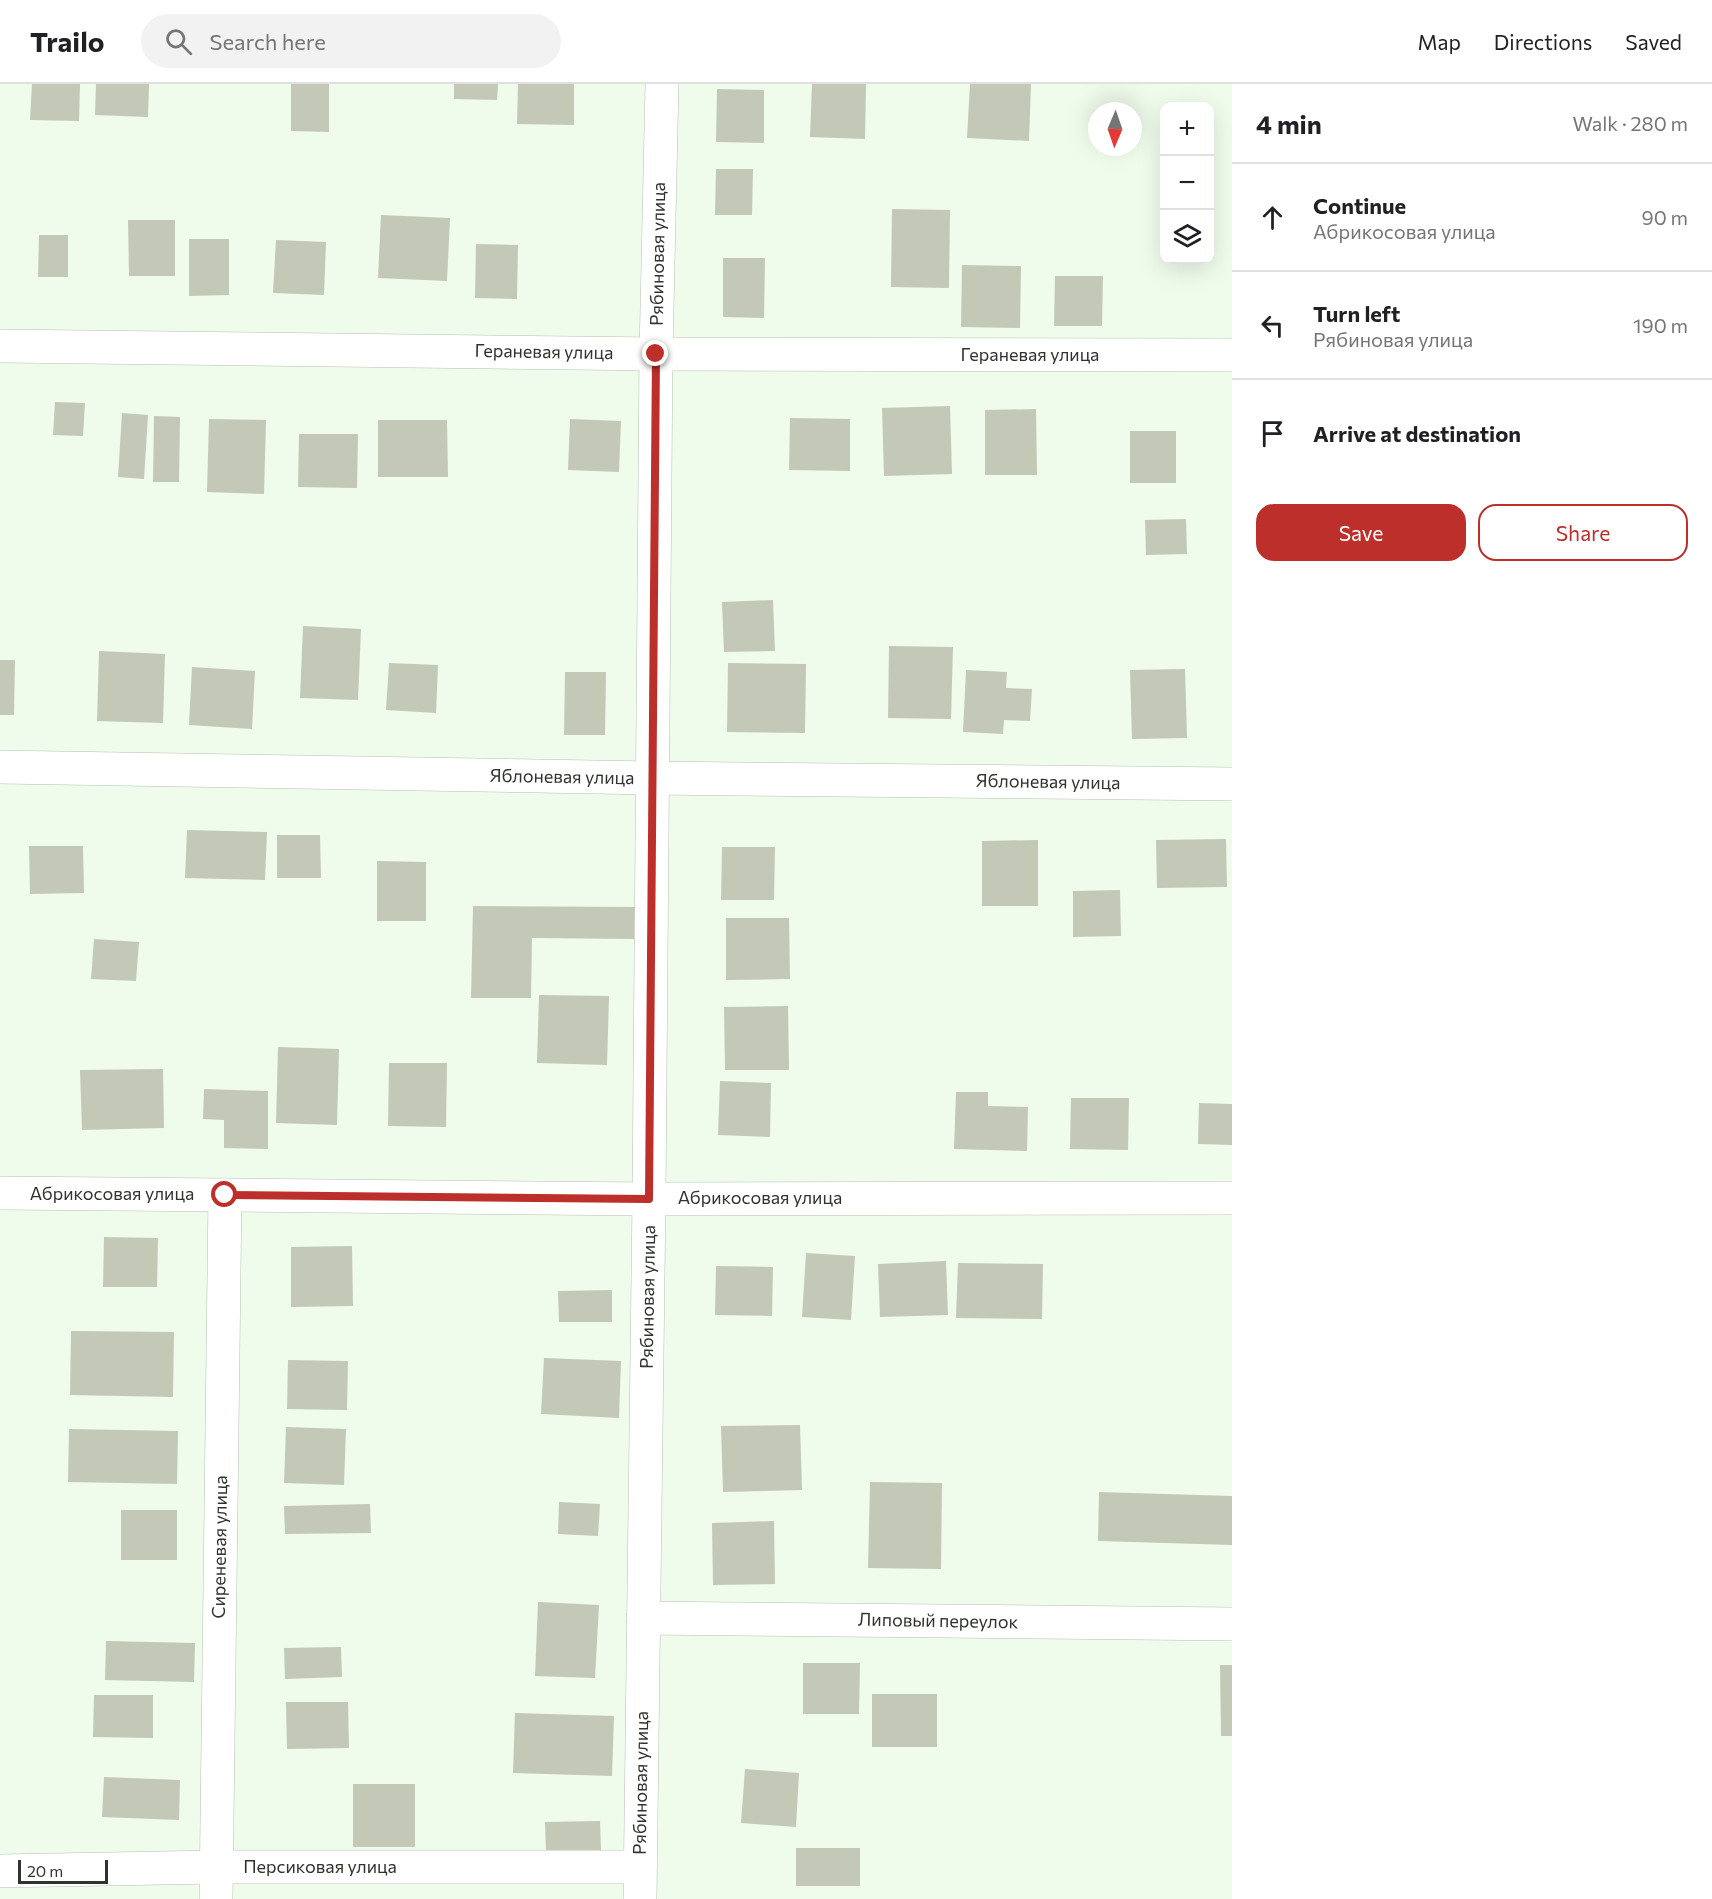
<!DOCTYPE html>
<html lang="en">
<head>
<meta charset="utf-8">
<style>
	body { margin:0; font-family:Commissioner,sans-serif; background:#f2f2f2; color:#202124 }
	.controls { position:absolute; right:18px; top:18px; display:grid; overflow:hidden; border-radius:12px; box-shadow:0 6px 24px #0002 }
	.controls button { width:54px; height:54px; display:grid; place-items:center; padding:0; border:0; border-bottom:2px solid #e0e0e0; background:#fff; color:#202124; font:30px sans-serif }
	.compass { position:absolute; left:1088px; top:18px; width:54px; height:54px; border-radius:50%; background:#fff; box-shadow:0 6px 24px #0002; rotate:182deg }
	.scale { position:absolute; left:18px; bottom:15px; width:90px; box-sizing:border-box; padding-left:6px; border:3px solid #2f342d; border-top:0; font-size:16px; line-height:21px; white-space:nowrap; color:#2f342d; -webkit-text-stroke:4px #fff; paint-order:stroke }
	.stop { position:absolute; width:18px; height:18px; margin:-14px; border:4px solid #bd2f2b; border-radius:50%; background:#fff }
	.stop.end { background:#bd2f2b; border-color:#fff; box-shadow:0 2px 6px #0008 }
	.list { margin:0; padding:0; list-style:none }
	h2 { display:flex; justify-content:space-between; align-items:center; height:78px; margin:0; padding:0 24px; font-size:26px }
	h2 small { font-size:20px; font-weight:400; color:#757577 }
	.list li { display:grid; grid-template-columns:39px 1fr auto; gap:18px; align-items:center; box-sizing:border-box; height:108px; padding:0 24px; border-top:2px solid #e0e0e0 }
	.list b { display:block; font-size:22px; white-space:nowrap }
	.list p { margin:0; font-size:20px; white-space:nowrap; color:#757577 }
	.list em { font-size:20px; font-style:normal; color:#757577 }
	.actions { display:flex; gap:12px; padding:18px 24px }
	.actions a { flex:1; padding:14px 0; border:2px solid #bd2f2b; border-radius:18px; text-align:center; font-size:21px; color:#bd2f2b }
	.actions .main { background:#bd2f2b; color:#fff }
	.icon { flex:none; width:33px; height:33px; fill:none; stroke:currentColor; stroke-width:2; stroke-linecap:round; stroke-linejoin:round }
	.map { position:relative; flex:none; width:1232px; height:1815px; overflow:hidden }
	header { display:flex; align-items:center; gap:36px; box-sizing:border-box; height:84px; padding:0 30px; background:#fff; border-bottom:2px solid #e0e0e0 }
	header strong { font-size:28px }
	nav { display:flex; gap:33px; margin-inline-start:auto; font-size:21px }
	.search { width:420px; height:54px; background:#f2f2f2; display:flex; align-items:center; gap:15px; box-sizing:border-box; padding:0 21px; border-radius:33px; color:#757577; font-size:22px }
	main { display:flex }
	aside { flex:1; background:#fff }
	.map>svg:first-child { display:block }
	.building { fill:#c4c8b6 }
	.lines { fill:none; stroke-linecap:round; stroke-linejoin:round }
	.minor-casing { stroke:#b6c1b2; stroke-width:34 }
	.minor { stroke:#fff; stroke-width:33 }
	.route { stroke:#bd2f2b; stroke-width:8 }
	.labels { text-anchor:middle; stroke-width:4.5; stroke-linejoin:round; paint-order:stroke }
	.street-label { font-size:18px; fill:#2f342d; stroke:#fff }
</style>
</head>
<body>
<header>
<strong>Trailo</strong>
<div class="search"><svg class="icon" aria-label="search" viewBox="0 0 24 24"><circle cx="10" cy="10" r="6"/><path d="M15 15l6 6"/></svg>Search here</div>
<nav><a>Map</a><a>Directions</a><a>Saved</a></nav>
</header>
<main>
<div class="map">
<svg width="1232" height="1815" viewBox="0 0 1232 1815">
	<rect width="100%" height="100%" fill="#effbeb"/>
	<g class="building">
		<polygon points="32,0 80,0 79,37 30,36"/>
		<polygon points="96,0 149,0 148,33 95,31"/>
		<polygon points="291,0 329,0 329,48 291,47"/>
		<polygon points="454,0 498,0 497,16 454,15"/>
		<polygon points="518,0 574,0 574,41 517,40"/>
		<polygon points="812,0 866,0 865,55 810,53"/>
		<polygon points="970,0 1031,0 1029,57 967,54"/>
		<polygon points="717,5 764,6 764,59 716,58"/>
		<polygon points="716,85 753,85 752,131 715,131"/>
		<polygon points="892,125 950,126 949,204 891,203"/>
		<polygon points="381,131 450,134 447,197 378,194"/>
		<polygon points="128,136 175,136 175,192 129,192"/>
		<polygon points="39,151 68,151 68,193 38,193"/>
		<polygon points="189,155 229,155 229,211 189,212"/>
		<polygon points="276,156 326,158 324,211 273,209"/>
		<polygon points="476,160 518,161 517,215 475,214"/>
		<polygon points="723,174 765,174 764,234 723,233"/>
		<polygon points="962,181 1021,182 1020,244 961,243"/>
		<polygon points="1055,192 1103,192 1102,242 1054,242"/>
		<polygon points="55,318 85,319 83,352 53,351"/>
		<polygon points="950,322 952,390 884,392 882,324"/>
		<polygon points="1036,325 1037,391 985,391 985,326"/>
		<polygon points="122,329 148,331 144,395 118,393"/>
		<polygon points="154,332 180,333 179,398 153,398"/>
		<polygon points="790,334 850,335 850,387 789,386"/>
		<polygon points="209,335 266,336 264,410 207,408"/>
		<polygon points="570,335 621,337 619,388 568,386"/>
		<polygon points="378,336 447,336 448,393 378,393"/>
		<rect x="1130" y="347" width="46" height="52"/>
		<polygon points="299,350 358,350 357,404 298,403"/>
		<polygon points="1186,435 1187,470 1146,471 1145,436"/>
		<polygon points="773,516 775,567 724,568 722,518"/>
		<polygon points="303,542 361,545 358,616 300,614"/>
		<polygon points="889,562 953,563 951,635 888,634"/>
		<polygon points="99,567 165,570 163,639 97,637"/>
		<polygon points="0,576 15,576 14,631 0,631"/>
		<polygon points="389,579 438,581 436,629 386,626"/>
		<polygon points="728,579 806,580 805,649 727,648"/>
		<polygon points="192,583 255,587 252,645 189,641"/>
		<polygon points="1185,585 1187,654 1132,655 1130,586"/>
		<polygon points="966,586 1007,588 1006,604 1032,605 1030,637 1004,636 1003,650 963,648"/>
		<polygon points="565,588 606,588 605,651 564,651"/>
		<polygon points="187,746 267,748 265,796 185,794"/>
		<polygon points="277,751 320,751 321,794 277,794"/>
		<polygon points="1226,755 1227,803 1157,804 1156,756"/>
		<polygon points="1038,756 1038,822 982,822 982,757"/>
		<polygon points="29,762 83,762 84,809 30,810"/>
		<polygon points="722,763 775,763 774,816 721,816"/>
		<polygon points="377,777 426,778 426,837 377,837"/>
		<polygon points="1120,806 1121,852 1073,853 1073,807"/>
		<polygon points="473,822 635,823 634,855 532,854 531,914 471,914"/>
		<polygon points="726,834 789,834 790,895 726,896"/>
		<polygon points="94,855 139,858 136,897 91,895"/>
		<polygon points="539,911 609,912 607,981 537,979"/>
		<polygon points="788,922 789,986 725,986 724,923"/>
		<polygon points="278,963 339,965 337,1041 276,1039"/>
		<polygon points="389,979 447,979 446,1043 388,1042"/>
		<polygon points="163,985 164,1044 82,1046 80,986"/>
		<polygon points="720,997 771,999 770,1053 718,1051"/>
		<polygon points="204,1005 268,1007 268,1065 224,1064 224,1036 203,1035"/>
		<polygon points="956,1008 988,1008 988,1022 1028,1023 1027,1067 954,1065"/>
		<polygon points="1071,1014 1129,1014 1128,1066 1070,1065"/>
		<polygon points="1199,1019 1232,1020 1232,1061 1198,1060"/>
		<polygon points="104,1153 158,1154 157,1203 103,1203"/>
		<polygon points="352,1162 353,1222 291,1223 291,1163"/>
		<polygon points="806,1169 855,1172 851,1236 802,1233"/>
		<polygon points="946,1177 948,1231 880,1233 878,1180"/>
		<polygon points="958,1179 1043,1180 1042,1235 956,1234"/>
		<polygon points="716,1182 773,1183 772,1232 715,1231"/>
		<polygon points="612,1206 612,1238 559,1238 558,1207"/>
		<polygon points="71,1247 174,1248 173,1313 70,1311"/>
		<polygon points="544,1274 621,1277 619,1334 541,1330"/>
		<polygon points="288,1276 348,1277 347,1326 287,1325"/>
		<polygon points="800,1341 802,1406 723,1408 721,1342"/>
		<polygon points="286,1343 346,1345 344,1401 284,1399"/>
		<polygon points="69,1345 178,1347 177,1400 68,1398"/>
		<polygon points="870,1398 942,1399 941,1485 868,1484"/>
		<polygon points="1099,1408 1232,1412 1232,1461 1098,1457"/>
		<polygon points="559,1418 600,1420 598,1452 558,1450"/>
		<polygon points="370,1420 371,1449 285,1450 284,1422"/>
		<rect x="121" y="1426" width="56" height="50"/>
		<polygon points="774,1437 775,1500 713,1501 712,1439"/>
		<polygon points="538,1518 599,1521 595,1594 535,1592"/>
		<polygon points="106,1557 195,1559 194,1598 105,1596"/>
		<polygon points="341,1563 342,1593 285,1595 284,1564"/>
		<polygon points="803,1579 860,1579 859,1630 803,1630"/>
		<polygon points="1220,1581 1232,1581 1232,1652 1221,1652"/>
		<rect x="872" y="1610" width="65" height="53"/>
		<polygon points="94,1611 153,1611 153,1654 93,1653"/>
		<polygon points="286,1618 348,1618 349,1664 287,1665"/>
		<polygon points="515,1629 614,1632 612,1692 513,1689"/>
		<polygon points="745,1685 799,1689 796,1743 741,1739"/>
		<polygon points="104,1693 180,1696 179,1736 102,1733"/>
		<rect x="353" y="1700" width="62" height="63"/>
		<polygon points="600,1737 601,1767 546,1768 545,1738"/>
		<rect x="796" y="1764" width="64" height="38"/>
	</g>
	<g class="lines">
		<g class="minor-casing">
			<g id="minor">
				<polyline points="0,262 656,270 1232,271"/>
				<polyline points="0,683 653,694 1232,700"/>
				<polyline points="0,1109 649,1115 1232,1114"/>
				<polyline points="643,1534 1232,1540"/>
				<polyline points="0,1787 216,1783 640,1783"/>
				<polyline points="216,1815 225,1111"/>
				<polyline points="640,1815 649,1115 656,270 662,0"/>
			</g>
		</g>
		<use href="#minor" class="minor"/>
	</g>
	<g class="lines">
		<polyline class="route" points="225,1111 649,1115 656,270"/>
	</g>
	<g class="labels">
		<g class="street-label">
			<text transform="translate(658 170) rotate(-89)" y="6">Рябиновая улица</text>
			<text transform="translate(544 268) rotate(1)" y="6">Гераневая улица</text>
			<text x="1030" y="277">Гераневая улица</text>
			<text transform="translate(562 693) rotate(1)" y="6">Яблоневая улица</text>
			<text transform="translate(1048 698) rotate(1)" y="6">Яблоневая улица</text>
			<text x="112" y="1116">Абрикосовая улица</text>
			<text x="760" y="1120">Абрикосовая улица</text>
			<text transform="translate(648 1213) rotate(-89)" y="6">Рябиновая улица</text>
			<text transform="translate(220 1463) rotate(-89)" y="6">Сиреневая улица</text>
			<text transform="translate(938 1537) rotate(1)" y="6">Липовый переулок</text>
			<text transform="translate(641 1699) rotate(-89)" y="6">Рябиновая улица</text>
			<text x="320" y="1789">Персиковая улица</text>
		</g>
	</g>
</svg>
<div class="controls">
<button>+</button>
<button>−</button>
<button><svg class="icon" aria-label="layers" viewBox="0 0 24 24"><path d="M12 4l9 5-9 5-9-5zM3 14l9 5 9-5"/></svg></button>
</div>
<svg class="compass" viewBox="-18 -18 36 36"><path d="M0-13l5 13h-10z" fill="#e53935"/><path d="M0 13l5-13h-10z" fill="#757577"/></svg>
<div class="scale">20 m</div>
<div class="stop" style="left:225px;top:1111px"></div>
<div class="stop end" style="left:656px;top:270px"></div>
</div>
<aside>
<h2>4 min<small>Walk · 280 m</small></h2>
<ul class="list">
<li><svg class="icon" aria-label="ahead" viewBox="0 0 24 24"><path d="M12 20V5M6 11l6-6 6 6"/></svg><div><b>Continue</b><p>Абрикосовая улица</p></div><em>90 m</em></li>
<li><svg class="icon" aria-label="left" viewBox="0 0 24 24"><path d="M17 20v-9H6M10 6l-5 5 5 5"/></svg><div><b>Turn left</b><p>Рябиновая улица</p></div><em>190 m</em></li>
<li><svg class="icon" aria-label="arrive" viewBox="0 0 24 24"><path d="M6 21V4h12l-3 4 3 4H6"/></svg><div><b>Arrive at destination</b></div></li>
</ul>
<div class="actions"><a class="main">Save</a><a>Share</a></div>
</aside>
</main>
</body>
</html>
